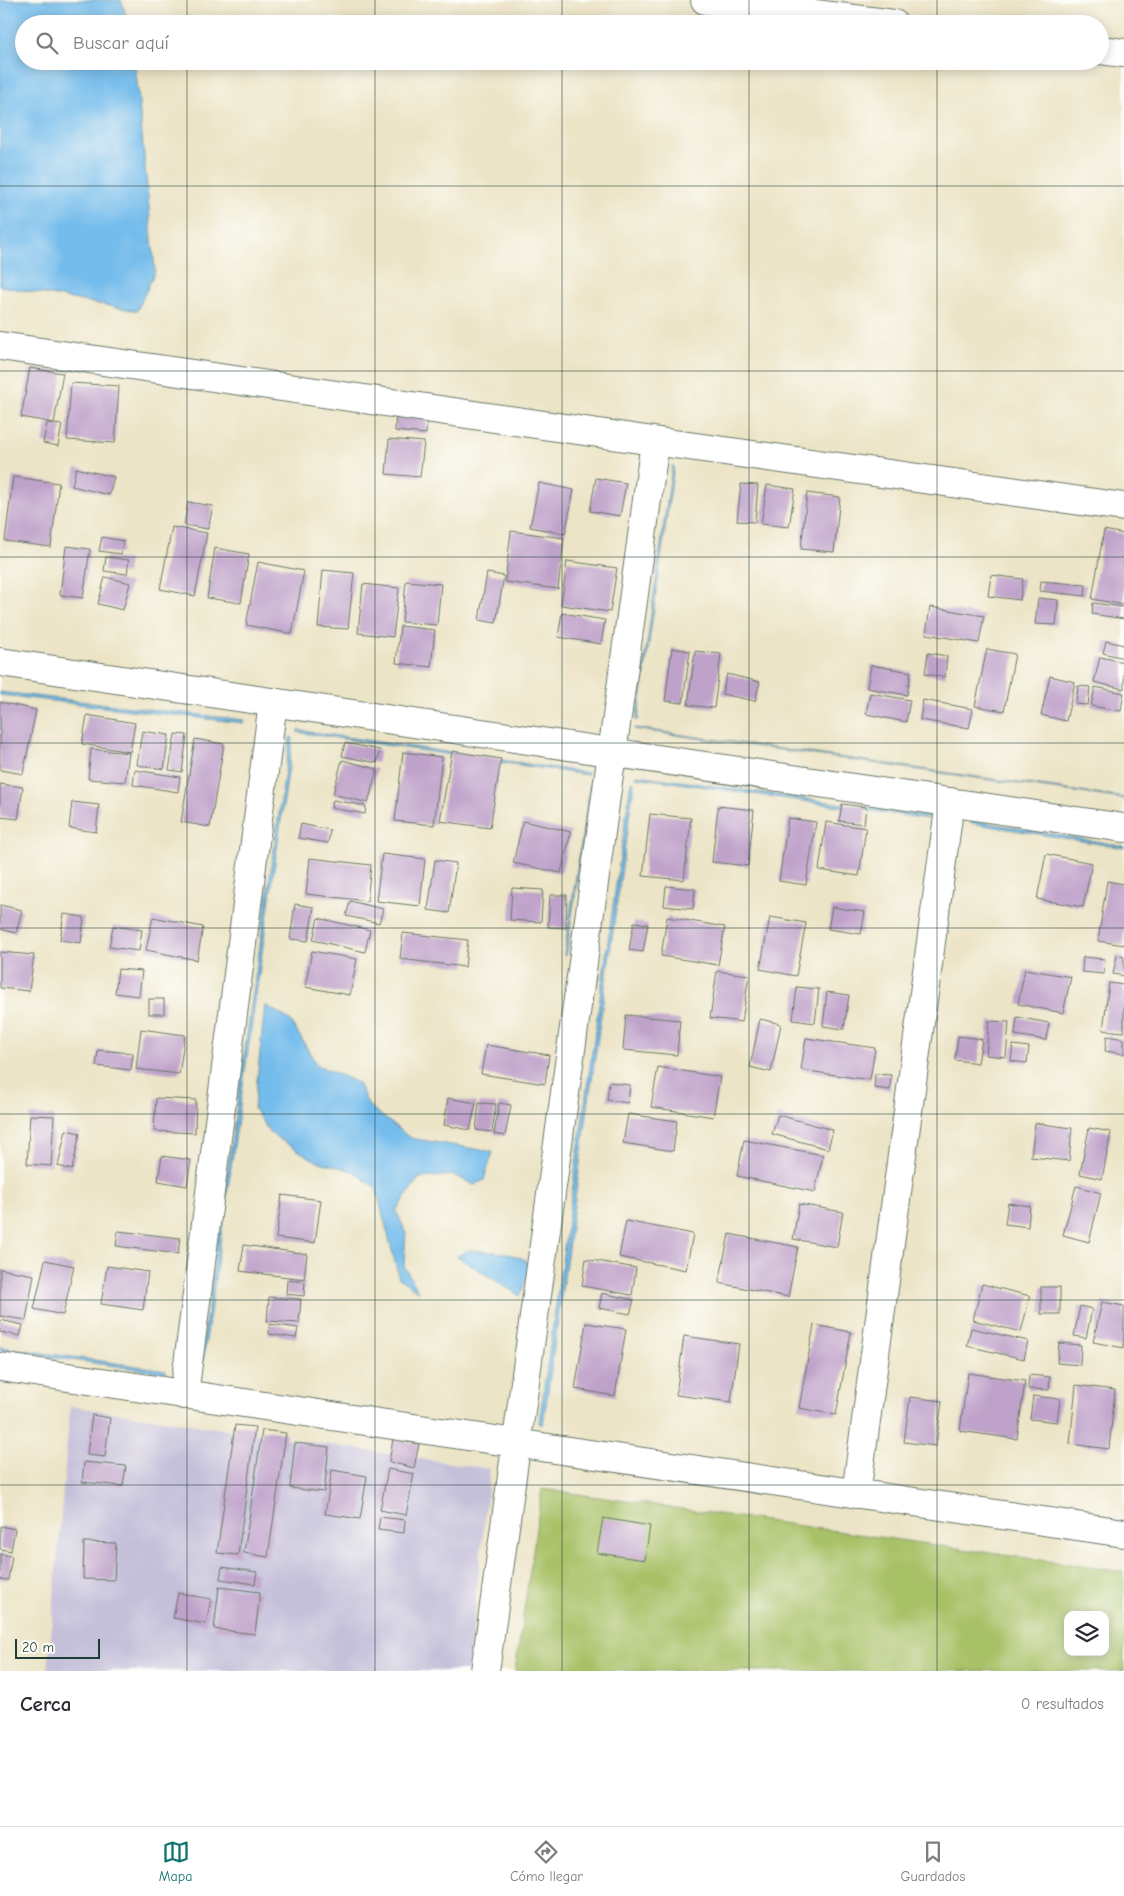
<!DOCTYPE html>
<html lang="es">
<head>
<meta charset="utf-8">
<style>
	body { margin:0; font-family:"Comic Neue",sans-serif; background:#f2f2f3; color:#2b2b33 }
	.controls { position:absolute; right:15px; bottom:15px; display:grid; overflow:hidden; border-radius:10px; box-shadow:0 2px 12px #0003 }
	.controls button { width:45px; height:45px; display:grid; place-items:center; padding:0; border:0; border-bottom:1px solid #e1e1e2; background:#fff; color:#2b2b33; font:25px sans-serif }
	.scale { position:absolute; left:15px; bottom:12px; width:85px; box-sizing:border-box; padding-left:5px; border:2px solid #1f3d34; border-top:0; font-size:14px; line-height:18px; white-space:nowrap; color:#1f3d34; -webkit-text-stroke:4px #fdfcf7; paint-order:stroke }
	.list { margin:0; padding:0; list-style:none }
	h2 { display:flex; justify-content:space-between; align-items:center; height:65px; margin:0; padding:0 20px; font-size:21px }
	h2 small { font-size:16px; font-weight:400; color:#7c7c81 }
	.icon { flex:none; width:28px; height:28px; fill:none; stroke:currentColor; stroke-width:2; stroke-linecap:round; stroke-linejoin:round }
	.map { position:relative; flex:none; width:1124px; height:1671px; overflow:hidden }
	.search { position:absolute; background:#fff; box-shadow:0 2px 12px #0003; left:15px; right:15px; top:15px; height:55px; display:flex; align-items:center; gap:12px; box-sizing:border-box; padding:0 18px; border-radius:28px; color:#7c7c81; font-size:19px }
	.sheet { height:155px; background:#fff }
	nav { display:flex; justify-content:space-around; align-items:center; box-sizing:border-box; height:70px; border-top:1px solid #e1e1e2; background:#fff; font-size:14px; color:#7c7c81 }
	nav a { display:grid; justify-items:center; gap:2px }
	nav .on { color:#0f766e }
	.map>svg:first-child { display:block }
	.industrial { fill:#c5c0da }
	.green { fill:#a8c166; stroke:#647f4d; fill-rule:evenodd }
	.water { fill:#73bcec; stroke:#497c90 }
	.building { fill:#bfa2ca }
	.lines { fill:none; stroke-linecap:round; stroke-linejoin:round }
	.street-casing { stroke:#677767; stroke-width:30 }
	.street { stroke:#fff; stroke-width:28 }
	.grid { fill:none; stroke:#1f3d34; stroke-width:1; stroke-opacity:0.55 }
</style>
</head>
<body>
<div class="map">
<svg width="1124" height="1671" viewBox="0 0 1124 1671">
	<rect width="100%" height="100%" fill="#fdfcf7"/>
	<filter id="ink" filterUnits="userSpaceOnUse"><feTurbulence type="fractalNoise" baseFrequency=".02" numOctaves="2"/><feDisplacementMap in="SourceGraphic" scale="10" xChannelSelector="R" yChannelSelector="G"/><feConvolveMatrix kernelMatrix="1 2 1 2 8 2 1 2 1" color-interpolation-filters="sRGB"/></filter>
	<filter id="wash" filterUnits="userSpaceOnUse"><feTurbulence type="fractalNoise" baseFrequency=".0096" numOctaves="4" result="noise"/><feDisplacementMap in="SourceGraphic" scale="20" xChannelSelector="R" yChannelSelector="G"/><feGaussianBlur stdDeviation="1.12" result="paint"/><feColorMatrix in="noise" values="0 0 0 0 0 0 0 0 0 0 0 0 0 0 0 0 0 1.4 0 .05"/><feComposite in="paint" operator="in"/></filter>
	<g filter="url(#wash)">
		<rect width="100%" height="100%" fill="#ece4c6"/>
		<polygon class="industrial" points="70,1406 490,1469 468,1671 48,1671"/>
		<path class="green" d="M542,1489L1124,1572V1671H515ZM1068,1615H1105V1652H1068Z"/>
		<g class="water">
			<polygon points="0,0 121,0 129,24 24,24 24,61 135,61 155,271 137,311 0,286"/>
			<polygon points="672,466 674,466 638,720 636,721"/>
			<polygon points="0,692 244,720 243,723 0,695"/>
			<polygon points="634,728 1124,798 1124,799 634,729"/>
			<polygon points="298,730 588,773 587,775 297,732"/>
			<polygon points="290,737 293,738 202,1368 199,1367"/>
			<polygon points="637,775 928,816 928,819 636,777"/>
			<polygon points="591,778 592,778 566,956 564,955"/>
			<polygon points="631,781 634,782 543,1425 539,1423"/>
			<polygon points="972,820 1124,846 1124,848 971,823"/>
			<polygon points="265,1005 290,1020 317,1065 358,1083 368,1105 410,1138 493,1152 484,1180 474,1185 453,1175 419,1178 396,1211 406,1232 404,1266 419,1292 399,1278 376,1188 353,1171 316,1161 271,1134 254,1109"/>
			<polygon points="470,1250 505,1253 524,1259 530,1269 520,1296 457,1256"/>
			<polygon points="0,1347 166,1370 166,1373 0,1350"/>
		</g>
		<g id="blocks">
			<g class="building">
				<polygon points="30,368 63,373 54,423 21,417"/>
				<polygon points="71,383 119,386 115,443 67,440"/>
				<polygon points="396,408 428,411 426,434 395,431"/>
				<polygon points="47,423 62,425 58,446 43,443"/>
				<polygon points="389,439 424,442 420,477 386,474"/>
				<polygon points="76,468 114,477 109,495 72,486"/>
				<polygon points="13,477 59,483 51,547 5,541"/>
				<polygon points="596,478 626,483 620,516 590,511"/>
				<polygon points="539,483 574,490 565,534 530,527"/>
				<polygon points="741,484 758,485 755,522 737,521"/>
				<polygon points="767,485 795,489 789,527 761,524"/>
				<polygon points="807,493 840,497 834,552 801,549"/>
				<polygon points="188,502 213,506 208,529 184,525"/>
				<polygon points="172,527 207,533 195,596 160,589"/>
				<polygon points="1104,530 1124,534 1124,605 1092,599"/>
				<polygon points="511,531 564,538 558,589 505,582"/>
				<polygon points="102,537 123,541 121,554 99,551"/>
				<polygon points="66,546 90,549 83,598 60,595"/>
				<polygon points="215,548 249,554 241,603 207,598"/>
				<polygon points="106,557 129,560 127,574 104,571"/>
				<polygon points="567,561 617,568 610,612 561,605"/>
				<polygon points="258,562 304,571 292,634 246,625"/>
				<polygon points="323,570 354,573 348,629 318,627"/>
				<polygon points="487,573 504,576 496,623 479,620"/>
				<polygon points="991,575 1023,579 1020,600 988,596"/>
				<polygon points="105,577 130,583 123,610 98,604"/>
				<polygon points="406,581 441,584 437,625 402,622"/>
				<polygon points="1041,581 1086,585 1085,596 1040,591"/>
				<polygon points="363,584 399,588 393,637 358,633"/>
				<polygon points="1038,598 1058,600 1056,625 1035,624"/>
				<polygon points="1093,603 1124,607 1124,619 1092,614"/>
				<polygon points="930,607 984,616 979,643 926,634"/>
				<polygon points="562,613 605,620 601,644 558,637"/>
				<polygon points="400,626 435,630 431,667 396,663"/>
				<polygon points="1106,641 1124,645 1124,658 1103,653"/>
				<polygon points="672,648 690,651 683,703 665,701"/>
				<polygon points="987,649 1015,654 1004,711 975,706"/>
				<polygon points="695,651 721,654 714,708 688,705"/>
				<polygon points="928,653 947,656 945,677 925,674"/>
				<polygon points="1100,657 1124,662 1124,689 1094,682"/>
				<polygon points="871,665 911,672 907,695 867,688"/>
				<polygon points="727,674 760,682 755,701 722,694"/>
				<polygon points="1050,676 1075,682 1066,721 1041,715"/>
				<polygon points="1078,686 1090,687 1088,705 1076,704"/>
				<polygon points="1095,687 1124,693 1121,711 1091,706"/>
				<polygon points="870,693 910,700 906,722 866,714"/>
				<polygon points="923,700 973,709 969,728 920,720"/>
				<polygon points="0,702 36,710 23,774 0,770"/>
				<polygon points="87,715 135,723 130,752 82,744"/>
				<polygon points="142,731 169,735 164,769 137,765"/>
				<polygon points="175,734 187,735 182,772 169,770"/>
				<polygon points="195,739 224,744 210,827 181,822"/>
				<polygon points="345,743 380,750 377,763 342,756"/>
				<polygon points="91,749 129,753 125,782 88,779"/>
				<polygon points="452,751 501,759 490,828 440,821"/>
				<polygon points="403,752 442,757 434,825 395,821"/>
				<polygon points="342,760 377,769 368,803 333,794"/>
				<polygon points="135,770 180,777 178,792 133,785"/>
				<polygon points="0,784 23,787 18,819 0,817"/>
				<polygon points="333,800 366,806 365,814 331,808"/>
				<polygon points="72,802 99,805 96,832 69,828"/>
				<polygon points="842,804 866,807 864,824 839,821"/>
				<polygon points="718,806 754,810 748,866 712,862"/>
				<polygon points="650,814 691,818 684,880 643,876"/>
				<polygon points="788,818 816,822 806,885 779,881"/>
				<polygon points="523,821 571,832 561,873 513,863"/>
				<polygon points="826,822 866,828 859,876 819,870"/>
				<polygon points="301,824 330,830 328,843 298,838"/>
				<polygon points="382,854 425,859 420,906 376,901"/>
				<polygon points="1046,854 1092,863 1083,907 1037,899"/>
				<polygon points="310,858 371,865 367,901 306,894"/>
				<polygon points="435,860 456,863 449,913 428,910"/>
				<polygon points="1107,881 1124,884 1124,945 1098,941"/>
				<polygon points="666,886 695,889 693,909 664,906"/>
				<polygon points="512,888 543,890 541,922 510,920"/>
				<polygon points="550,895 567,895 566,928 548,927"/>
				<polygon points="350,901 383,909 379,923 346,916"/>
				<polygon points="295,904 314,907 308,941 290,939"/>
				<polygon points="0,905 22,910 16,933 0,929"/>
				<polygon points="832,907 865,912 861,934 828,929"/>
				<polygon points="64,914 84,917 81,943 60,940"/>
				<polygon points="153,917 203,927 197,960 146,950"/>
				<polygon points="667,917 725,927 718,965 661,956"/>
				<polygon points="770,917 806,923 796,976 760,969"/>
				<polygon points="318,918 370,930 365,952 313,940"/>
				<polygon points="634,922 648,924 643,952 629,950"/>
				<polygon points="113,926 142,930 139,951 109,947"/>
				<polygon points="403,933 468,940 465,967 400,959"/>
				<polygon points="312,951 357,959 350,995 305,987"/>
				<polygon points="0,952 34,955 29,991 0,988"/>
				<polygon points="1117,955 1124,957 1124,976 1113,974"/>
				<polygon points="1083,957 1105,959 1104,974 1082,972"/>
				<polygon points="118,969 142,971 139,996 115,993"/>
				<polygon points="1025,969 1071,977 1063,1013 1018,1004"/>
				<polygon points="717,971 749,975 742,1022 710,1018"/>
				<polygon points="1109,983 1124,985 1124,1032 1103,1030"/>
				<polygon points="797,987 819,989 815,1023 793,1020"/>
				<polygon points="827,992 849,995 844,1029 823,1026"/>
				<rect x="149" y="999" width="15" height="15"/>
				<polygon points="626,1015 680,1020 677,1055 623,1050"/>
				<polygon points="1017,1017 1049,1023 1046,1040 1015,1035"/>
				<polygon points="760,1019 781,1024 771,1072 750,1067"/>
				<polygon points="989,1021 1009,1022 1006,1057 986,1055"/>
				<polygon points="141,1029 185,1035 179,1074 136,1069"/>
				<polygon points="958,1036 982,1039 978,1063 955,1060"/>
				<polygon points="1107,1036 1124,1039 1124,1054 1105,1051"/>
				<polygon points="806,1038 875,1048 870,1080 801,1070"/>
				<polygon points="486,1045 549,1055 545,1084 481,1074"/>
				<polygon points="1013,1045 1029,1047 1027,1063 1011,1061"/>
				<polygon points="98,1050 133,1053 131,1070 96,1066"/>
				<polygon points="658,1067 720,1077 713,1117 651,1107"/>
				<polygon points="875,1074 891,1075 890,1090 874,1088"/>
				<polygon points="609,1082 630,1085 628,1103 607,1100"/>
				<polygon points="156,1098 196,1100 195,1133 154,1131"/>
				<polygon points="448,1098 476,1103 470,1130 444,1125"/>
				<polygon points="479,1103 496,1104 492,1132 476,1130"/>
				<polygon points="499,1103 511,1105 505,1136 494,1134"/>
				<polygon points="628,1114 677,1121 673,1151 623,1143"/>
				<polygon points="30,1115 54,1116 51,1166 27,1164"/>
				<polygon points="778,1115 833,1130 828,1149 772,1134"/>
				<polygon points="1035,1123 1072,1128 1069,1161 1031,1157"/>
				<polygon points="1089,1128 1111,1132 1102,1179 1080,1174"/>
				<polygon points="66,1130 80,1133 72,1170 58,1166"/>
				<polygon points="744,1140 823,1155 815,1192 737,1176"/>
				<polygon points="162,1156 191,1160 187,1186 158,1181"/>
				<polygon points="1076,1186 1101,1193 1089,1242 1063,1235"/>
				<polygon points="282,1195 321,1200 315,1243 276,1238"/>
				<polygon points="1008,1203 1030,1206 1028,1227 1005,1224"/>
				<polygon points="799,1204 843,1212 837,1247 793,1239"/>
				<polygon points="626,1221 693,1234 686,1270 619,1257"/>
				<polygon points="118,1231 180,1238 178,1254 116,1246"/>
				<polygon points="729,1234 798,1247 788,1297 719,1283"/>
				<polygon points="244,1245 307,1254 304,1279 240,1271"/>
				<polygon points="586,1259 636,1268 632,1295 582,1286"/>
				<polygon points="45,1260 74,1266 63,1315 34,1309"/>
				<polygon points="107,1266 148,1272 143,1310 101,1304"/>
				<polygon points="0,1269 34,1275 26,1320 0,1316"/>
				<polygon points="287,1280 305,1282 304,1296 286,1294"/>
				<polygon points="982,1284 1030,1296 1021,1332 973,1320"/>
				<rect x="1041" y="1287" width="19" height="27"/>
				<polygon points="602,1293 634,1300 630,1314 599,1308"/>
				<polygon points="269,1297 301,1299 299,1323 267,1321"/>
				<polygon points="1102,1302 1124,1306 1124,1348 1093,1342"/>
				<polygon points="1080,1306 1092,1309 1086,1338 1074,1336"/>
				<polygon points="0,1320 23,1325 20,1336 0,1332"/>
				<polygon points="586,1323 626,1329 615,1396 575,1389"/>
				<polygon points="270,1324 298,1328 296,1338 269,1334"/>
				<polygon points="814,1325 851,1332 836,1415 799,1408"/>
				<polygon points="971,1328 1028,1341 1024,1359 967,1346"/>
				<polygon points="684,1336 739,1344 731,1402 676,1395"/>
				<polygon points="1059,1343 1081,1345 1080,1365 1057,1363"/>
				<polygon points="968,1373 1025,1381 1017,1439 960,1431"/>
				<polygon points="1029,1375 1050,1377 1049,1390 1028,1389"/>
				<polygon points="1076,1385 1115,1390 1109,1449 1070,1444"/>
				<polygon points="1033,1396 1060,1399 1057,1422 1030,1419"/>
				<polygon points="910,1397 942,1401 936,1446 904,1442"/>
				<polygon points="92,1415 110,1418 105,1457 87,1455"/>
				<polygon points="235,1425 255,1427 238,1555 217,1553"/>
				<polygon points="262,1430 286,1433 268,1557 244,1553"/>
				<polygon points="393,1439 419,1444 414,1468 389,1462"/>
				<polygon points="295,1443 329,1447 324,1492 290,1488"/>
				<polygon points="84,1462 126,1466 123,1486 82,1482"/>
				<polygon points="388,1469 414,1474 406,1515 380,1510"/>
				<polygon points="332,1470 367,1476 360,1519 325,1514"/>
				<polygon points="380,1517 405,1520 404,1533 378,1530"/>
				<polygon points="603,1518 650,1526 645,1560 597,1553"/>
				<polygon points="1,1526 15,1529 11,1551 0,1549"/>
				<polygon points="84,1542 116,1543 114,1580 83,1579"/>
				<polygon points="0,1554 12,1556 8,1580 0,1579"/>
				<polygon points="222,1567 257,1572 255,1584 220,1579"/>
				<polygon points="219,1587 260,1592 255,1634 214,1629"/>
				<polygon points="178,1593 211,1599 206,1624 173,1618"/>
			</g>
		</g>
	</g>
	<g filter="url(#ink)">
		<use href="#blocks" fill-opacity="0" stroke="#677767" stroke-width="1"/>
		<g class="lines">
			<g class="street-casing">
				<g id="street">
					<polyline points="705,0 894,24"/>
					<polyline points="1100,50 1124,53"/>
					<polyline points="0,346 667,443 1124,507"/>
					<polyline points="0,662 1124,828"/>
					<polyline points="0,1367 1124,1533"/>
					<polyline points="184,1395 273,702"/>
					<polyline points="856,1494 950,802"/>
					<polyline points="485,1671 655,442"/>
				</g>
			</g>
			<use href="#street" class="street"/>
		</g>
	</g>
	<path class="grid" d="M187,0V24M375,0V24M562,0V24M749,0V24M937,0V24M187,61V1671M375,61V1671M562,61V1671M749,61V1671M937,61V1671M0,186H1124M0,371H1124M0,557H1124M0,743H1124M0,928H1124M0,1114H1124M0,1300H1124M0,1485H1124"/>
</svg>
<div class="controls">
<button><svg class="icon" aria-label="layers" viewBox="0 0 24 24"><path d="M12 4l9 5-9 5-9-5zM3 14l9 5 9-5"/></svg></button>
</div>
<div class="scale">20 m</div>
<div class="search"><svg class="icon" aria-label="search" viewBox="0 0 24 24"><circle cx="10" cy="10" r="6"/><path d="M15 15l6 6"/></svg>Buscar aquí</div>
</div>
<section class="sheet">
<h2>Cerca<small>0 resultados</small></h2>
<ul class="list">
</ul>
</section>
<nav>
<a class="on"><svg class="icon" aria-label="map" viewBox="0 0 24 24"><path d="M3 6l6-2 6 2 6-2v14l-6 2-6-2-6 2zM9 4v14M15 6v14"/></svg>Mapa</a>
<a><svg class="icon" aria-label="directions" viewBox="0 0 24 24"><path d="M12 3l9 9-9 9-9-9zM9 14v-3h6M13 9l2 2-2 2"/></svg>Cómo llegar</a>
<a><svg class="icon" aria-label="saved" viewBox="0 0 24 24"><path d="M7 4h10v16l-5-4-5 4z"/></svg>Guardados</a>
</nav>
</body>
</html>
